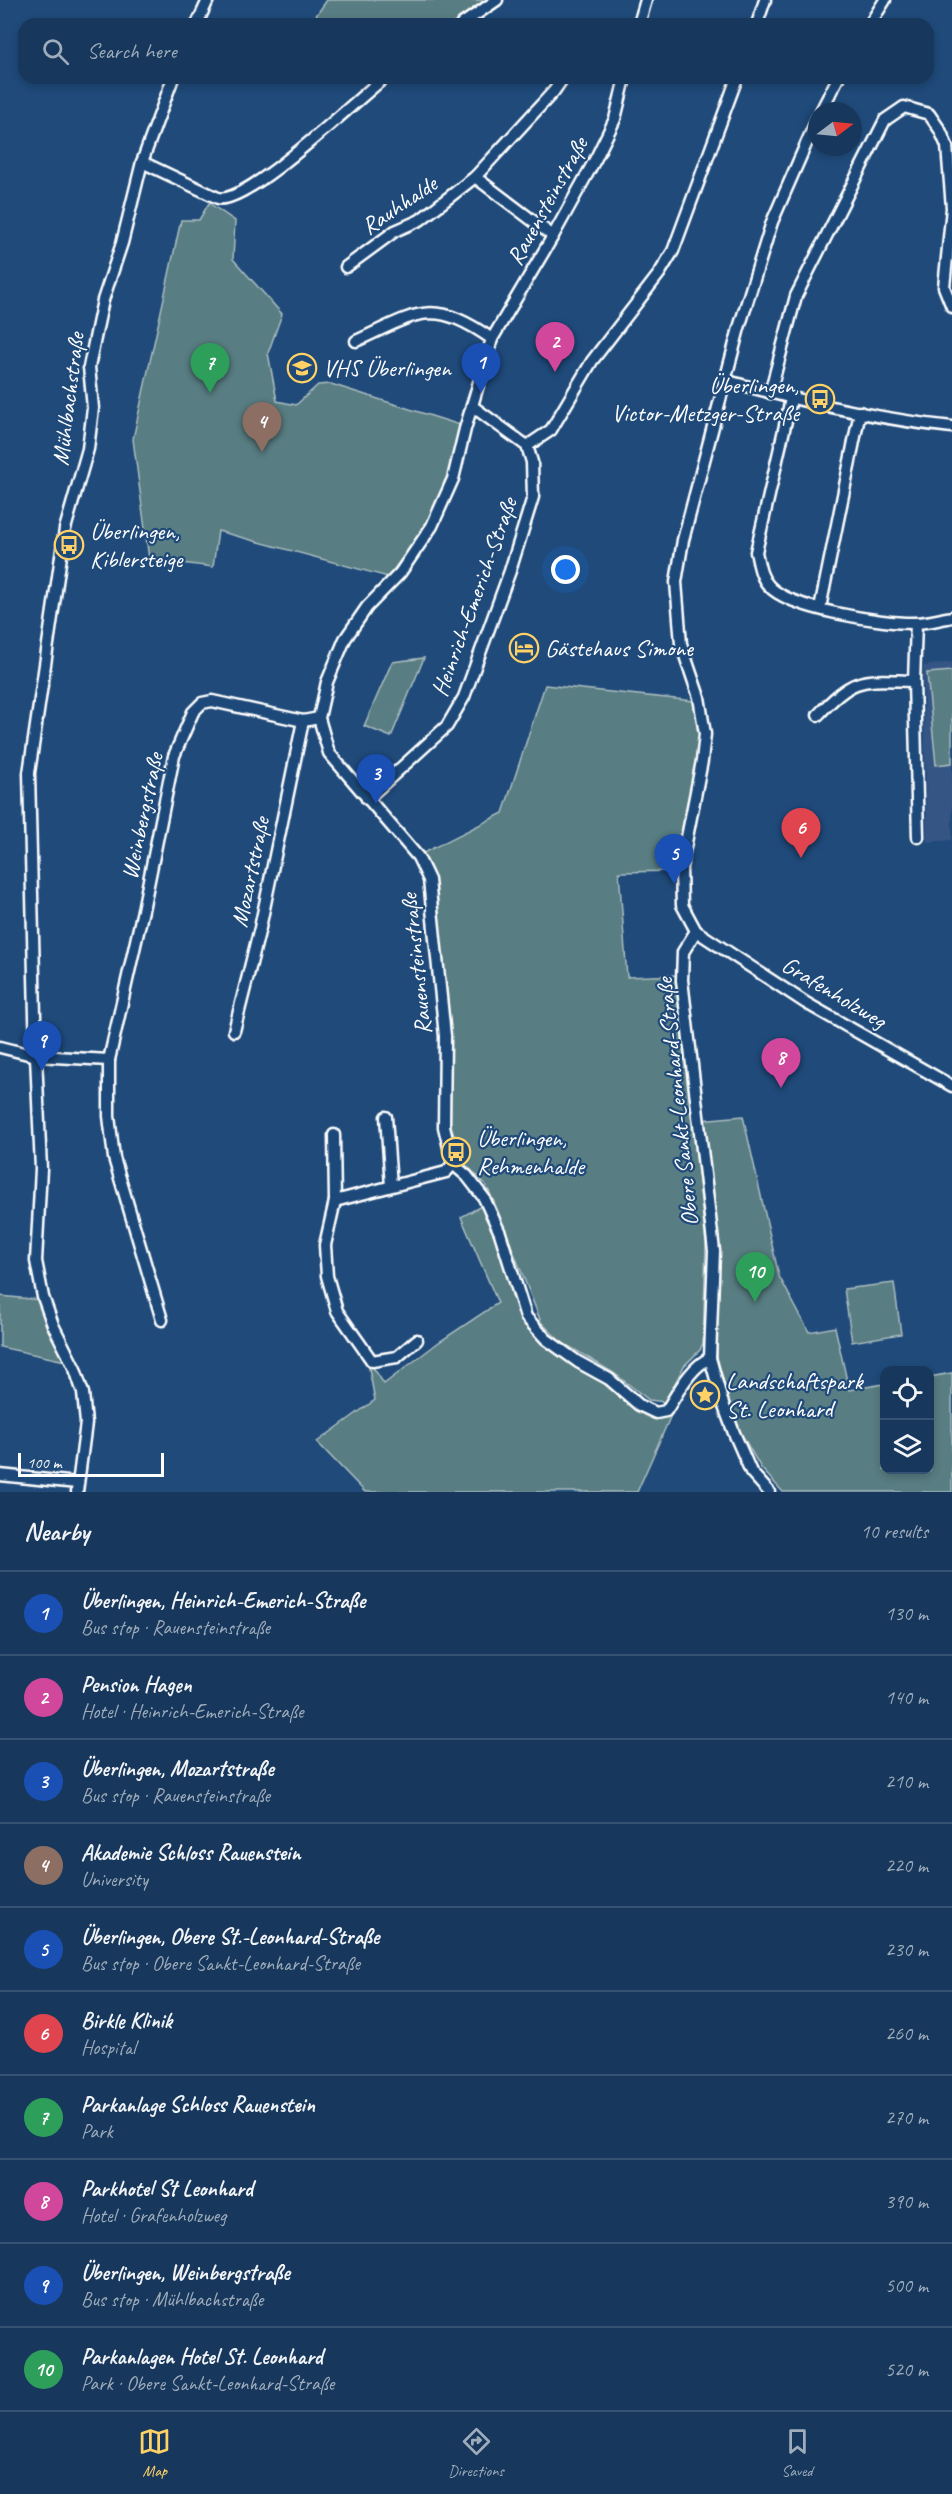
<!DOCTYPE html>
<html lang="en">
<head>
<meta charset="utf-8">
<style>
	body { margin:0; font-family:Caveat,sans-serif; background:#203f62; color:#f1f3f6 }
	.controls { position:absolute; right:18px; bottom:18px; display:grid; overflow:hidden; border-radius:12px; box-shadow:0 3px 9px #0003 }
	.controls button { width:54px; height:54px; display:grid; place-items:center; padding:0; border:0; border-bottom:2px solid #365272; background:#17385c; color:#f1f3f6; font:30px sans-serif }
	.compass { position:absolute; left:808px; top:102px; width:54px; height:54px; border-radius:50%; background:#17385c; box-shadow:0 3px 9px #0003; rotate:74deg }
	.scale { position:absolute; left:18px; bottom:15px; width:146px; box-sizing:border-box; padding-left:6px; border:3px solid #fff; border-top:0; font-size:16px; line-height:21px; white-space:nowrap; color:#fff; -webkit-text-stroke:4px #1f4a7a; paint-order:stroke }
	.you { position:absolute; left:566px; top:570px; width:21px; height:21px; margin:-15px; border:4px solid #fff; border-radius:50%; background:#1a73e8; box-shadow:0 0 0 9px #1a73e833 }
	.badge { display:grid; place-items:center; width:39px; height:39px; border-radius:50%; background:#ffd166; color:#fff; font-size:20px; font-weight:700 }
	.pin { position:absolute; translate:-50% -50px; filter:drop-shadow(0 2px 3px #0008) }
	.pin::after { content:''; position:absolute; top:32px; width:21px; height:18px; background:inherit; clip-path:polygon(0 0,100% 0,50% 100%) }
	.list { margin:0; padding:0; list-style:none }
	h2 { display:flex; justify-content:space-between; align-items:center; height:78px; margin:0; padding:0 24px; font-size:26px }
	h2 small { font-size:20px; font-weight:400; color:#9eacbb }
	.list li { display:grid; grid-template-columns:39px 1fr auto; gap:18px; align-items:center; box-sizing:border-box; height:84px; padding:0 24px; border-top:2px solid #365272 }
	.list b { display:block; font-size:22px; white-space:nowrap }
	.list p { margin:0; font-size:20px; white-space:nowrap; color:#9eacbb }
	.list em { font-size:20px; font-style:normal; color:#9eacbb }
	.icon { flex:none; width:33px; height:33px; fill:none; stroke:currentColor; stroke-width:2; stroke-linecap:round; stroke-linejoin:round }
	.map { position:relative; flex:none; width:952px; height:1492px; overflow:hidden }
	.search { position:absolute; background:#17385c; box-shadow:0 3px 9px #0003; left:18px; right:18px; top:18px; height:66px; display:flex; align-items:center; gap:15px; box-sizing:border-box; padding:0 21px; border-radius:18px; color:#9eacbb; font-size:22px }
	.sheet { height:918px; background:#17385c }
	nav { display:flex; justify-content:space-around; align-items:center; box-sizing:border-box; height:84px; border-top:2px solid #365272; background:#17385c; font-size:16px; color:#9eacbb }
	nav a { display:grid; justify-items:center; gap:3px }
	nav .on { color:#ffd166 }
	.map>svg:first-child { display:block }
	.built { fill:#345584 }
	.green { fill:#597d82; stroke:#acbec0; stroke-width:1.5 }
	.lines { fill:none; stroke-linecap:round; stroke-linejoin:round }
	.minor-casing { stroke:#fff; stroke-width:15 }
	.minor { stroke:#1f4a7a; stroke-width:10 }
	.labels { text-anchor:middle; stroke-width:4.5; stroke-linejoin:round; paint-order:stroke }
	.street-label { font-size:24px; fill:#fff; stroke:#1f4a7a }
	.poi-label { font-size:24px; fill:#fff; stroke:#1f4a7a; text-anchor:start }
</style>
</head>
<body>
<div class="map">
<svg width="952" height="1492" viewBox="0 0 952 1492">
	<rect width="100%" height="100%" fill="#1f4a7a"/>
	<filter id="ink" filterUnits="userSpaceOnUse"><feTurbulence type="fractalNoise" baseFrequency=".0167" numOctaves="2"/><feDisplacementMap in="SourceGraphic" scale="12" xChannelSelector="R" yChannelSelector="G"/><feConvolveMatrix kernelMatrix="1 2 1 2 8 2 1 2 1" color-interpolation-filters="sRGB"/></filter>
	<g filter="url(#ink)">
		<polygon class="built" points="952,662 952,840 927,842 923,666"/>
		<g class="green">
			<polygon points="327,0 485,0 452,24 310,24"/>
			<polygon points="209,203 235,221 233,259 282,314 268,353 277,401 296,405 318,385 331,384 460,425 447,476 427,525 388,577 218,531 213,567 149,559 133,439 181,220 199,220"/>
			<polygon points="424,658 391,737 364,726 392,662"/>
			<polygon points="952,671 952,763 936,765 927,673"/>
			<polygon points="545,685 694,701 700,736 676,871 619,872 627,977 676,975 706,1244 703,1343 700,1350 684,1366 665,1402 649,1400 614,1373 560,1341 541,1322 495,1204 486,1185 461,1160 450,1121 450,1057 435,884 423,853 503,813"/>
			<polygon points="743,1116 779,1276 809,1332 835,1327 849,1390 884,1384 884,1470 930,1470 930,1377 952,1373 952,1492 783,1492 761,1468 735,1423 717,1357 718,1257 700,1120"/>
			<polygon points="483,1205 495,1229 523,1324 569,1362 609,1383 644,1413 658,1419 672,1413 637,1492 365,1492 317,1442 375,1400 367,1358 384,1384 439,1342 498,1303 461,1217"/>
			<polygon points="894,1283 901,1334 852,1342 844,1289"/>
			<polygon points="0,1296 41,1300 65,1361 0,1347"/>
		</g>
		<g class="lines">
			<g class="minor-casing">
				<g id="minor">
					<polyline points="197,24 208,0"/>
					<polyline points="462,24 497,0"/>
					<polyline points="639,24 646,0"/>
					<polyline points="757,24 765,0"/>
					<polyline points="870,24 885,0"/>
					<path d="M625,78L615,119L596,158L553,236L492,339L465,429L453,479L432,526L400,573L367,607L345,639L327,682L319,718L329,753L418,857L429,880L445,1036L444,1127L453,1164L467,1176L484,1198L500,1233L526,1317L546,1339L578,1362L609,1379L639,1405L656,1413L666,1411C678,1393 689,1368 710,1358"/>
					<polyline points="821,111 838,78"/>
					<polyline points="817,119 772,222 739,328 683,540 676,582 681,644 699,697 705,734 702,761 681,868 682,905 696,931 806,1003 952,1086"/>
					<path d="M142,162L218,198C246,206 357,99 384,78"/>
					<polyline points="475,177 554,91 563,78"/>
					<polyline points="346,267 395,231 420,220 475,177 553,236"/>
					<path d="M356,341C417,313 432,297 492,339"/>
					<path d="M724,380C799,401 875,419 952,427"/>
					<polyline points="770,393 796,296 885,120 904,107 929,114 940,130 947,146 952,208 944,287 952,307"/>
					<path d="M791,399L756,552C759,564 760,577 769,586C789,609 884,624 915,623C927,623 940,619 952,617"/>
					<polyline points="527,446 551,430 592,361 659,274 673,251 737,78"/>
					<polyline points="820,608 860,412"/>
					<polyline points="916,623 914,681 918,837"/>
					<path d="M818,715C855,675 863,680 914,681"/>
					<polyline points="367,799 447,726 464,697 510,571 533,497 532,462 527,446 472,406"/>
					<polyline points="696,931 683,952 682,980 714,1251 710,1358 722,1401 734,1433 751,1472 769,1492"/>
					<polyline points="234,1031 260,928 303,721"/>
					<polyline points="0,1047 36,1056 109,1060 143,910 174,756 193,712 202,703 212,701 303,721 319,718"/>
					<polyline points="109,1060 109,1116 114,1158 162,1320"/>
					<polyline points="386,1117 391,1186"/>
					<polyline points="334,1135 335,1201"/>
					<polyline points="417,1340 397,1357 372,1361 337,1311 327,1276 325,1245 335,1201 446,1172 453,1164"/>
					<polyline points="0,1475 77,1483"/>
					<polyline points="77,1492 86,1423 83,1393 75,1369 53,1325 43,1297 36,1261 41,1169 36,1056 29,773 65,529 88,449 93,408 89,367 103,300 122,243 142,162 173,78"/>
				</g>
			</g>
			<use href="#minor" class="minor"/>
		</g>
	</g>
	<defs>
		<g id="school-ring" transform="scale(1.5)"><circle r="9.5" fill="#1f4a7a" stroke="#ffd166" stroke-width="1.5"/><path d="M0-5L7-2L0 1L-7-2ZM-4 1L0 2.5L4 1V4Q0 6-4 4Z" fill="#ffd166"/></g>
		<g id="bus-ring" transform="scale(1.5)"><circle r="9.5" fill="#1f4a7a" stroke="#ffd166" stroke-width="1.5"/><path d="M-5-6H5V4H4V6H2V4H-2V6H-4V4H-5ZM-3.5-4V0h7V-4ZM-3.5 1.2v1.5H-2V1.2ZM2 1.2v1.5H3.5V1.2Z" fill="#ffd166"/></g>
		<g id="hotel-ring" transform="scale(1.5)"><circle r="9.5" fill="#1f4a7a" stroke="#ffd166" stroke-width="1.5"/><path d="M-6-4.5h1.5V1H6V5H4.5V3h-9V5H-6ZM-4 0a1.8 1.8 0 1 1 3.6 0ZM.5 0V-2.5h3Q6-2.5 6 0Z" fill="#ffd166"/></g>
		<g id="sight-ring" transform="scale(1.5)"><circle r="9.5" fill="#1f4a7a" stroke="#ffd166" stroke-width="1.5"/><path d="M0-6L1.8-2.2L6-1.7L2.9 1.2L3.7 5.4L0 3.3L-3.7 5.4L-2.9 1.2L-6-1.7L-1.8-2.2Z" fill="#ffd166"/></g>
	</defs>
	<g fill-rule="evenodd">
		<use href="#school-ring" x="302" y="368"/>
		<use href="#bus-ring" x="820" y="399"/>
		<use href="#bus-ring" x="69" y="545"/>
		<use href="#hotel-ring" x="524" y="648"/>
		<use href="#bus-ring" x="456" y="1152"/>
		<use href="#sight-ring" x="705" y="1395"/>
	</g>
	<g class="labels">
		<g class="street-label">
			<text transform="translate(547 201) rotate(-61)" y="8">Rauensteinstraße</text>
			<text transform="translate(399 205) rotate(-34)" y="8">Rauhhalde</text>
			<text transform="translate(68 399) rotate(-83)" y="8">Mühlbachstraße</text>
			<text transform="translate(474 597) rotate(-70)" y="8">Heinrich-Emerich-Straße</text>
			<text transform="translate(142 816) rotate(-78)" y="8">Weinbergstraße</text>
			<text transform="translate(250 872) rotate(-78)" y="8">Mozartstraße</text>
			<text transform="translate(416 964) rotate(-96)" y="8">Rauensteinstraße</text>
			<text transform="translate(834 992) rotate(31)" y="8">Grafenholzweg</text>
			<text transform="translate(677 1102) rotate(-96)" y="8">Obere Sankt-Leonhard-Straße</text>
		</g>
		<g class="poi-label">
			<text x="323" y="376">VHS Überlingen</text>
			<text x="799" y="393" text-anchor="end">Überlingen,<tspan x="799" dy="28">Victor-Metzger-Straße</tspan></text>
			<text x="90" y="539">Überlingen,<tspan x="90" dy="28">Kiblersteige</tspan></text>
			<text x="545" y="656">Gästehaus Simone</text>
			<text x="477" y="1146">Überlingen,<tspan x="477" dy="28">Rehmenhalde</tspan></text>
			<text x="726" y="1389">Landschaftspark<tspan x="726" dy="28">St. Leonhard</tspan></text>
		</g>
	</g>
</svg>
<div class="controls">
<button><svg class="icon" aria-label="locate" viewBox="0 0 24 24"><circle cx="12" cy="12" r="6"/><path d="M12 2v4M12 18v4M2 12h4M18 12h4"/></svg></button>
<button><svg class="icon" aria-label="layers" viewBox="0 0 24 24"><path d="M12 4l9 5-9 5-9-5zM3 14l9 5 9-5"/></svg></button>
</div>
<svg class="compass" viewBox="-18 -18 36 36"><path d="M0-13l5 13h-10z" fill="#e53935"/><path d="M0 13l5-13h-10z" fill="#9eacbb"/></svg>
<div class="scale">100 m</div>
<div class="you"></div>
<div class="pin badge" style="left:481px;top:393px;background:#1a4fb4">1</div>
<div class="pin badge" style="left:555px;top:372px;background:#d1479c">2</div>
<div class="pin badge" style="left:376px;top:804px;background:#1a4fb4">3</div>
<div class="pin badge" style="left:262px;top:452px;background:#8d6e63">4</div>
<div class="pin badge" style="left:674px;top:884px;background:#1a4fb4">5</div>
<div class="pin badge" style="left:801px;top:858px;background:#e0444e">6</div>
<div class="pin badge" style="left:210px;top:393px;background:#2e9e5b">7</div>
<div class="pin badge" style="left:781px;top:1088px;background:#d1479c">8</div>
<div class="pin badge" style="left:42px;top:1071px;background:#1a4fb4">9</div>
<div class="pin badge" style="left:755px;top:1302px;background:#2e9e5b">10</div>
<div class="search"><svg class="icon" aria-label="search" viewBox="0 0 24 24"><circle cx="10" cy="10" r="6"/><path d="M15 15l6 6"/></svg>Search here</div>
</div>
<section class="sheet">
<h2>Nearby<small>10 results</small></h2>
<ul class="list">
<li><span class="badge" style="background:#1a4fb4">1</span><div><b>Überlingen, Heinrich-Emerich-Straße</b><p>Bus stop · Rauensteinstraße</p></div><em>130 m</em></li>
<li><span class="badge" style="background:#d1479c">2</span><div><b>Pension Hagen</b><p>Hotel · Heinrich-Emerich-Straße</p></div><em>140 m</em></li>
<li><span class="badge" style="background:#1a4fb4">3</span><div><b>Überlingen, Mozartstraße</b><p>Bus stop · Rauensteinstraße</p></div><em>210 m</em></li>
<li><span class="badge" style="background:#8d6e63">4</span><div><b>Akademie Schloss Rauenstein</b><p>University</p></div><em>220 m</em></li>
<li><span class="badge" style="background:#1a4fb4">5</span><div><b>Überlingen, Obere St.-Leonhard-Straße</b><p>Bus stop · Obere Sankt-Leonhard-Straße</p></div><em>230 m</em></li>
<li><span class="badge" style="background:#e0444e">6</span><div><b>Birkle Klinik</b><p>Hospital</p></div><em>260 m</em></li>
<li><span class="badge" style="background:#2e9e5b">7</span><div><b>Parkanlage Schloss Rauenstein</b><p>Park</p></div><em>270 m</em></li>
<li><span class="badge" style="background:#d1479c">8</span><div><b>Parkhotel St Leonhard</b><p>Hotel · Grafenholzweg</p></div><em>390 m</em></li>
<li><span class="badge" style="background:#1a4fb4">9</span><div><b>Überlingen, Weinbergstraße</b><p>Bus stop · Mühlbachstraße</p></div><em>500 m</em></li>
<li><span class="badge" style="background:#2e9e5b">10</span><div><b>Parkanlagen Hotel St. Leonhard</b><p>Park · Obere Sankt-Leonhard-Straße</p></div><em>520 m</em></li>
</ul>
</section>
<nav>
<a class="on"><svg class="icon" aria-label="map" viewBox="0 0 24 24"><path d="M3 6l6-2 6 2 6-2v14l-6 2-6-2-6 2zM9 4v14M15 6v14"/></svg>Map</a>
<a><svg class="icon" aria-label="directions" viewBox="0 0 24 24"><path d="M12 3l9 9-9 9-9-9zM9 14v-3h6M13 9l2 2-2 2"/></svg>Directions</a>
<a><svg class="icon" aria-label="saved" viewBox="0 0 24 24"><path d="M7 4h10v16l-5-4-5 4z"/></svg>Saved</a>
</nav>
</body>
</html>
